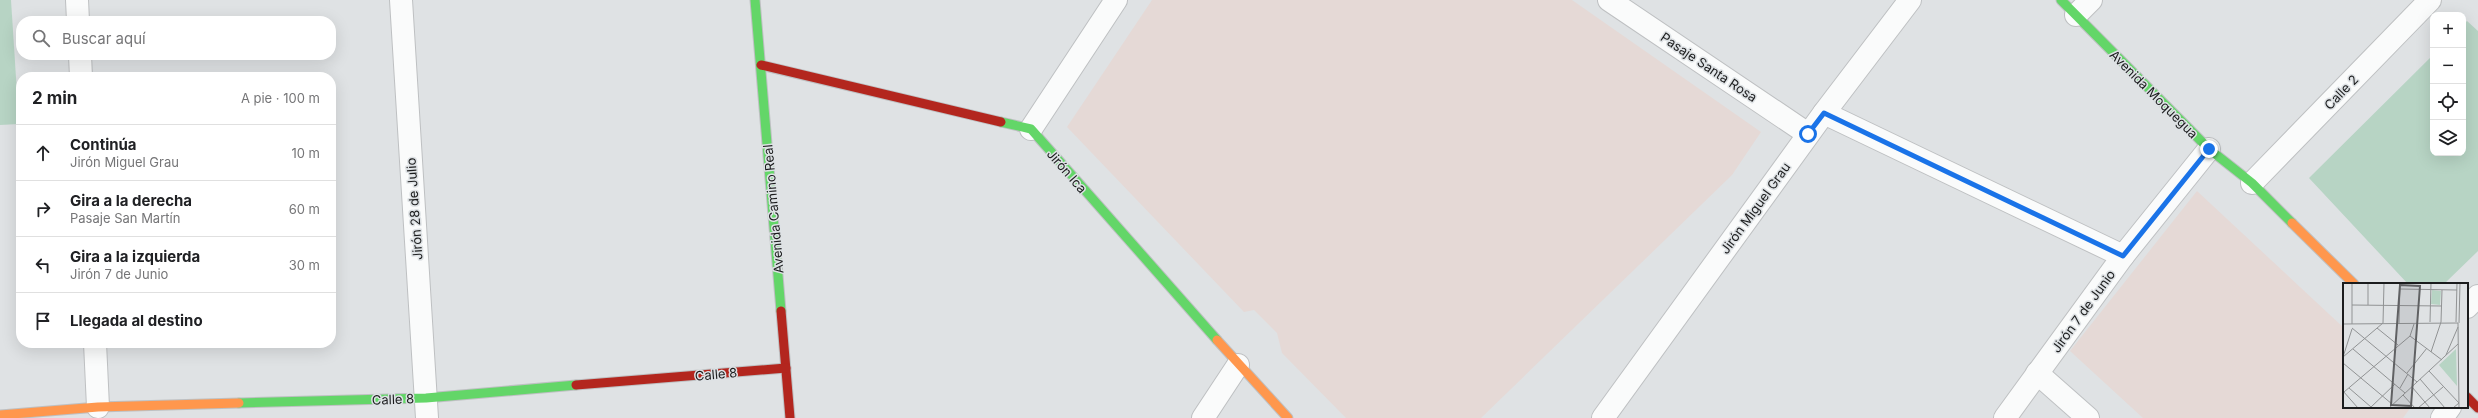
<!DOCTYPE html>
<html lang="es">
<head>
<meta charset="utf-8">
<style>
	body { margin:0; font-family:Inter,sans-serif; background:#f6f6f6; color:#202124 }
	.controls { position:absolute; right:12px; top:12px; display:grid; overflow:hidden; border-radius:8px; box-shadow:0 4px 16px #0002 }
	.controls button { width:36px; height:36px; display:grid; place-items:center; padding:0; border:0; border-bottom:1px solid #e0e0e0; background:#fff; color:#202124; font:20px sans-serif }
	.stop { position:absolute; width:12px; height:12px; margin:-9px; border:3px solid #1a73e8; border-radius:50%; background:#fff }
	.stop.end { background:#1a73e8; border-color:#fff; box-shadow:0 1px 4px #0008 }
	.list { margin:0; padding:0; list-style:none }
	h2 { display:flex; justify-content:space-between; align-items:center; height:52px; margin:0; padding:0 16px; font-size:17px }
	h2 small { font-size:13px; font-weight:400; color:#757577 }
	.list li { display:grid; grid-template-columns:26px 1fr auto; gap:12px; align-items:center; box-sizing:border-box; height:56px; padding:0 16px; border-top:1px solid #e0e0e0 }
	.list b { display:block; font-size:15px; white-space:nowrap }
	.list p { margin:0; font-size:13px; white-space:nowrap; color:#757577 }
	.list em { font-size:13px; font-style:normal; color:#757577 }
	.icon { flex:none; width:22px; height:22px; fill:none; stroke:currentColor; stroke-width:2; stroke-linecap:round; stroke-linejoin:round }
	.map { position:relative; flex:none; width:2478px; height:418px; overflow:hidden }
	.search { position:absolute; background:#fff; box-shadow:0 4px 16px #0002; left:16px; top:16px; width:320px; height:44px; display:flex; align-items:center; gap:10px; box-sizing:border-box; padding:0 14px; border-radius:16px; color:#757577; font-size:15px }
	.panel { position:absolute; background:#fff; box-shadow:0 4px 16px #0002; left:16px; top:72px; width:320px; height:276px; border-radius:16px }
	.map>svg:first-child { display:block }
	.education { fill:#e5d9d6 }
	.green { fill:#b7d4c4 }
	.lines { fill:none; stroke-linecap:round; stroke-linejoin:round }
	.street-casing { stroke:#bec0c2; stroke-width:24 }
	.fast-casing { stroke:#bec0c2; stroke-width:11 }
	.slow-casing { stroke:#bec0c2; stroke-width:11 }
	.jam-casing { stroke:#bec0c2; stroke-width:11 }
	.street { stroke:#fafbfb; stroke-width:22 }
	.fast { stroke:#63d668; stroke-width:9 }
	.slow { stroke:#ff974d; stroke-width:9 }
	.jam { stroke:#b3261e; stroke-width:9 }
	.route { stroke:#1a73e8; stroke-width:5 }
	.labels { text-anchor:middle; stroke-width:3; stroke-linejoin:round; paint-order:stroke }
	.street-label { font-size:13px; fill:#1b1c1d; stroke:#dee2e5 }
	.inset-road { fill:none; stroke:#919394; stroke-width:1 }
	.view { fill:#606163; fill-opacity:0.15; stroke:#606163; stroke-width:2 }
	.inset-edge { fill:none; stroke:#1b1c1d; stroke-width:2 }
</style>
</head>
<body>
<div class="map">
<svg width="2478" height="418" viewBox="0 0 2478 418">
	<rect width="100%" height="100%" fill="#dfe2e4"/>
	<g class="education">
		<polygon points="1152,0 1572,0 1761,132 1732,175 1481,418 1346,418 1282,353 1277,333 1254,310 1244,312 1067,127"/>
		<polygon points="2197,191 2344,328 2344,407 2411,407 2403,418 2143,418 2070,351"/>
	</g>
	<g class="green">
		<polygon points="0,0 11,0 19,124 0,125"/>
		<polygon points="2467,21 2478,31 2478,251 2444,284 2408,284 2309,178 2433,55 2433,153 2463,153 2463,25"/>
	</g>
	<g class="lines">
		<g class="street-casing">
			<g id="street">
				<polyline points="77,0 78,21"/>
				<polyline points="401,0 427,418"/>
				<polyline points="1609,0 1808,134"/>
				<polyline points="2076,15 2091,0"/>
				<polyline points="80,55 81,77"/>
				<polyline points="1824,113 2123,256"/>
				<polyline points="1031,129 1116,0"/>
				<polyline points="2252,183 2430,0"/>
				<polyline points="2467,307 2478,296"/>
				<polyline points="95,343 98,407"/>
				<polyline points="2037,373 2088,418"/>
				<polyline points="1203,418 1238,365"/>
				<polyline points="1603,418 1824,113 1910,0"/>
				<polyline points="2005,418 2123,256 2209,149"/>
				<polyline points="2442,418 2450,407"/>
			</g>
		</g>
		<g class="fast-casing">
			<g id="fast">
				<polyline points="755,0 781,311"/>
				<polyline points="2061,0 2209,149 2252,183 2292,223"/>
				<polyline points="1001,122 1031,129 1217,340"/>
				<polyline points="239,403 426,398 576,385"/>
			</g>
		</g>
		<g class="slow-casing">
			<g id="slow">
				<polyline points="2292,223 2354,284"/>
				<polyline points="1217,340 1288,418"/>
				<polyline points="0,415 98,407 239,403"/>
			</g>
		</g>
		<g class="jam-casing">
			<g id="jam">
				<polyline points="761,65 1001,122"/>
				<polyline points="781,311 790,418"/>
				<polyline points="576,385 786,368"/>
				<polyline points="2467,397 2478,408"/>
			</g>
		</g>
		<use href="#street" class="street"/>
		<use href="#fast" class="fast"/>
		<use href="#slow" class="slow"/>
		<use href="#jam" class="jam"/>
	</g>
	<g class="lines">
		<polyline class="route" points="1808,134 1824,113 2123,256 2209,149"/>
	</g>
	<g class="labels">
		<g class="street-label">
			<text transform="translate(1709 67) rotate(34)" y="5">Pasaje Santa Rosa</text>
			<text transform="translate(2341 92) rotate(-46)" y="5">Calle 2</text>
			<text transform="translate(2154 94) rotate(45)" y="5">Avenida Moquegua</text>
			<text transform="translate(1067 171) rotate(49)" y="5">Jirón Ica</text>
			<text transform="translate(1755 208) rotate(-54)" y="5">Jirón Miguel Grau</text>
			<text transform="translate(414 209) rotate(-94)" y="5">Jirón 28 de Julio</text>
			<text transform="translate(773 209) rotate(-95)" y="5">Avenida Camino Real</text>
			<text transform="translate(2083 311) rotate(-54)" y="5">Jirón 7 de Junio</text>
			<text transform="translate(716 374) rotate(-5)" y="5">Calle 8</text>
			<text transform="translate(393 399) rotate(-2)" y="5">Calle 8</text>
		</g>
	</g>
	<g transform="translate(2343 283)">
		<rect width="125" height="125" fill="#dfe2e4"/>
		<path d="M89,7L98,8L97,22L88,21ZM113,66L114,103L96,82Z" fill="#b7d4c4"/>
		<path class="inset-road" d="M9,0V41M57,6L114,7M9,22L99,23M25,22V0M87,39L88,0M113,39L114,0M56,40L57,0M116,40L117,0M0,41L115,40L116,125M9,45L74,99M34,45L55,62M67,53L99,77M10,66L62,110M88,69L98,39L99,7M103,72L115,44M0,74L40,40L41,0M0,74L9,46M0,80L49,121M86,88L116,120L110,125M64,90L84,65M77,96L102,125M69,104L87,125M6,105L28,124M57,105L65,91M0,108L15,125M1,109L67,53L71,41M60,112L72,125M27,125L52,101M46,125L115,61M75,125L100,104"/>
		<path class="view" d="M57,2L77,3L68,123L48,122Z"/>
		<rect width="125" height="125" class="inset-edge"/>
	</g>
</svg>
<div class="controls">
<button>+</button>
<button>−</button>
<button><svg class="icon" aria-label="locate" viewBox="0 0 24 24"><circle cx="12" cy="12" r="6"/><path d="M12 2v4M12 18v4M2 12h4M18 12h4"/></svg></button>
<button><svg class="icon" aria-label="layers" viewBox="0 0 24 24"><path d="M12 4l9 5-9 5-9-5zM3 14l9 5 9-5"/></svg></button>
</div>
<div class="stop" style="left:1808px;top:134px"></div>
<div class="stop end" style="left:2209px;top:149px"></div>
<div class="search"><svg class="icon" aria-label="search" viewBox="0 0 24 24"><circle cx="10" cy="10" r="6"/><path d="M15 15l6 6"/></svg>Buscar aquí</div>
<section class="panel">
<h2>2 min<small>A pie · 100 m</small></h2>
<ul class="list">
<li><svg class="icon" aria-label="ahead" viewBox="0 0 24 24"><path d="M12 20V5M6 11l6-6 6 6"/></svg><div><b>Continúa</b><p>Jirón Miguel Grau</p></div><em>10 m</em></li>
<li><svg class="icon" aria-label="right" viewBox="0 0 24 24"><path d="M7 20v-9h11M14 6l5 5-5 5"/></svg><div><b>Gira a la derecha</b><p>Pasaje San Martín</p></div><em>60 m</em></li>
<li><svg class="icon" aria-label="left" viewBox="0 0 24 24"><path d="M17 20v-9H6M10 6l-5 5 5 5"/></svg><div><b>Gira a la izquierda</b><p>Jirón 7 de Junio</p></div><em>30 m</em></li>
<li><svg class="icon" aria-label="arrive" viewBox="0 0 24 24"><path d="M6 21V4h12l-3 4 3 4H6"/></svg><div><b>Llegada al destino</b></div></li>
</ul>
</section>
</div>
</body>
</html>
